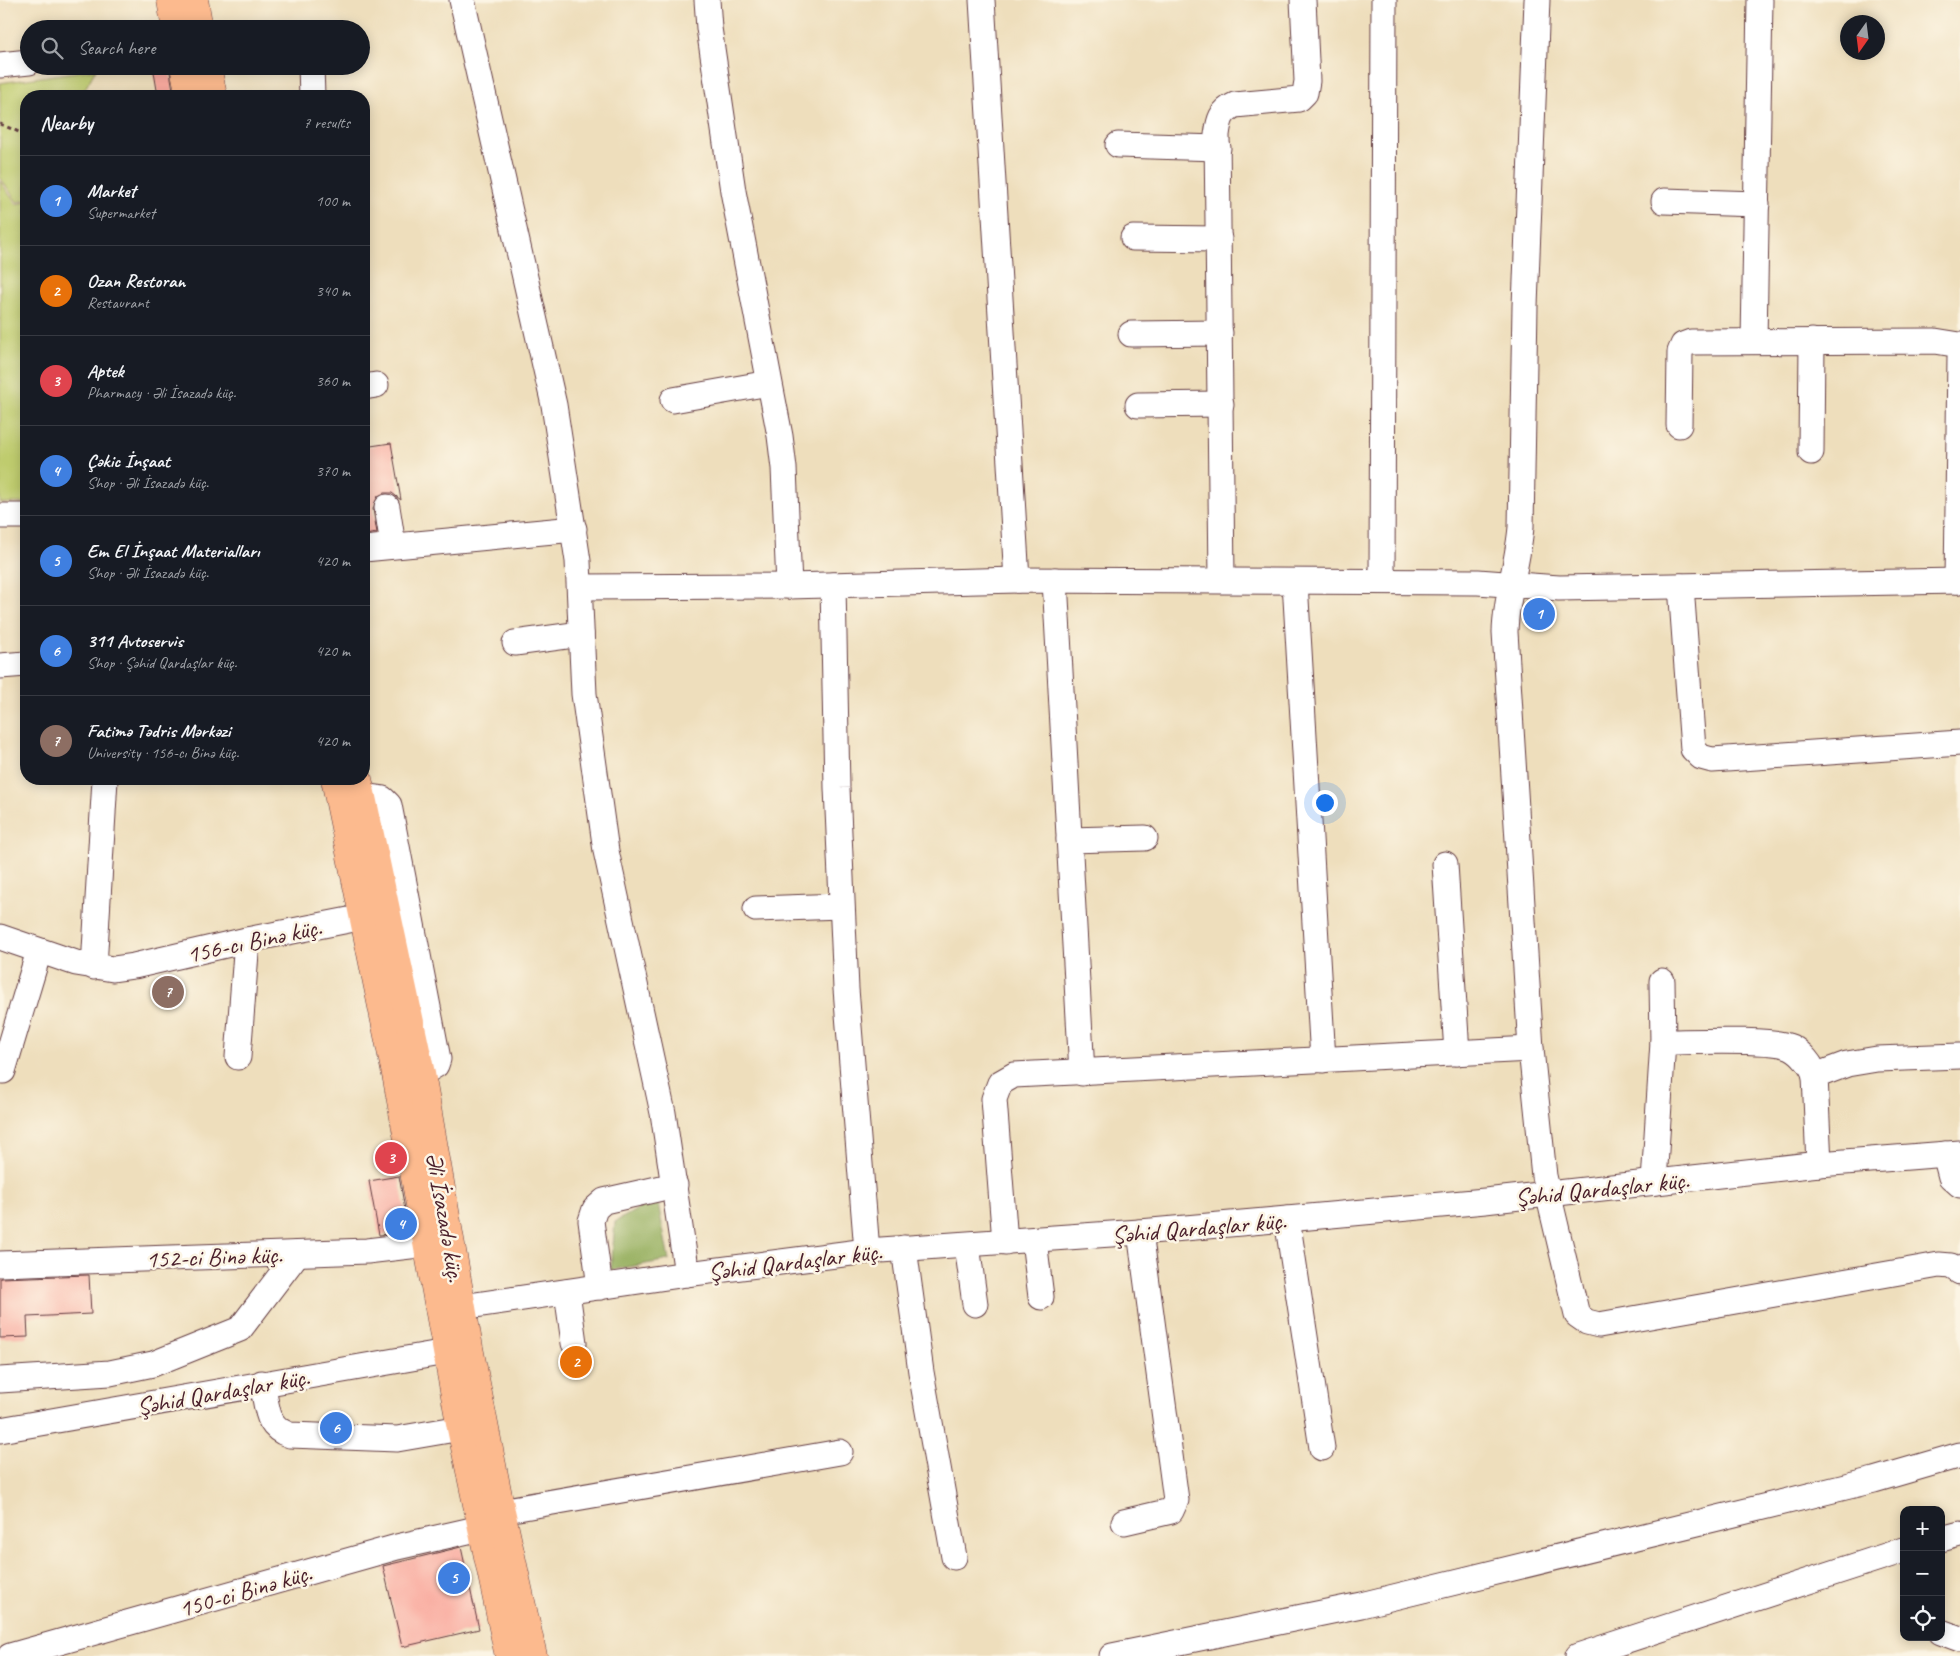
<!DOCTYPE html>
<html lang="en">
<head>
<meta charset="utf-8">
<style>
	body { margin:0; font-family:Caveat,sans-serif; background:#20242c; color:#f1f3f6 }
	.controls { position:absolute; right:15px; bottom:15px; display:grid; overflow:hidden; border-radius:10px; box-shadow:0 2px 12px #0003 }
	.controls button { width:45px; height:45px; display:grid; place-items:center; padding:0; border:0; border-bottom:1px solid #363941; background:#171b24; color:#f1f3f6; font:25px sans-serif }
	.compass { position:absolute; left:1840px; top:15px; width:45px; height:45px; border-radius:50%; background:#171b24; box-shadow:0 2px 12px #0003; rotate:194deg }
	.you { position:absolute; left:1324px; top:802px; width:18px; height:18px; margin:-12px; border:4px solid #fff; border-radius:50%; background:#1a73e8; box-shadow:0 0 0 8px #1a73e833 }
	.badge { display:grid; place-items:center; width:32px; height:32px; border-radius:50%; background:#b45309; color:#fff; font-size:16px; font-weight:700 }
	.pin { position:absolute; translate:-50% -50%; border:2px solid #fff; box-shadow:0 1px 5px #0006 }
	.list { margin:0; padding:0; list-style:none }
	h2 { display:flex; justify-content:space-between; align-items:center; height:65px; margin:0; padding:0 20px; font-size:21px }
	h2 small { font-size:16px; font-weight:400; color:#9ea1a6 }
	.list li { display:grid; grid-template-columns:32px 1fr auto; gap:15px; align-items:center; box-sizing:border-box; height:90px; padding:0 20px; border-top:1px solid #363941 }
	.list b { display:block; font-size:19px; white-space:nowrap }
	.list p { margin:0; font-size:16px; white-space:nowrap; color:#9ea1a6 }
	.list em { font-size:16px; font-style:normal; color:#9ea1a6 }
	.icon { flex:none; width:28px; height:28px; fill:none; stroke:currentColor; stroke-width:2; stroke-linecap:round; stroke-linejoin:round }
	.map { position:relative; flex:none; width:1960px; height:1656px; overflow:hidden }
	.search { position:absolute; background:#171b24; box-shadow:0 2px 12px #0003; left:20px; top:20px; width:350px; height:55px; display:flex; align-items:center; gap:12px; box-sizing:border-box; padding:0 18px; border-radius:28px; color:#9ea1a6; font-size:19px }
	.panel { position:absolute; background:#171b24; box-shadow:0 2px 12px #0003; left:20px; top:90px; width:350px; height:695px; border-radius:20px }
	.map>svg:first-child { display:block }
	.green { fill:#bfcc6e; stroke:#84764c }
	.forest { fill:#97b061; stroke:#706846 }
	.building { fill:#f9aa9f }
	.lines { fill:none; stroke-linecap:round; stroke-linejoin:round }
	.minor-casing { stroke:#633c41; stroke-width:27 }
	.major-casing { stroke:#633c41; stroke-width:29 }
	.path { stroke:#633c41; stroke-width:3; stroke-dasharray:4 4; stroke-linecap:butt }
	.minor { stroke:#fff; stroke-width:25 }
	.major { stroke:#fcba8e; stroke-width:28 }
	.labels { text-anchor:middle; stroke-width:5; stroke-linejoin:round; paint-order:stroke }
	.street-label { font-size:25px; fill:#4a1f2b; stroke:#fcf5e5 }
</style>
</head>
<body>
<div class="map">
<svg width="1960" height="1656" viewBox="0 0 1960 1656">
	<rect width="100%" height="100%" fill="#fcf5e5"/>
	<filter id="ink" filterUnits="userSpaceOnUse"><feTurbulence type="fractalNoise" baseFrequency=".02" numOctaves="2"/><feDisplacementMap in="SourceGraphic" scale="10" xChannelSelector="R" yChannelSelector="G"/><feConvolveMatrix kernelMatrix="1 2 1 2 8 2 1 2 1" color-interpolation-filters="sRGB"/></filter>
	<filter id="wash" filterUnits="userSpaceOnUse"><feTurbulence type="fractalNoise" baseFrequency=".0096" numOctaves="4" result="noise"/><feDisplacementMap in="SourceGraphic" scale="20" xChannelSelector="R" yChannelSelector="G"/><feGaussianBlur stdDeviation="1.12" result="paint"/><feColorMatrix in="noise" values="0 0 0 0 0 0 0 0 0 0 0 0 0 0 0 0 0 1.4 0 .05"/><feComposite in="paint" operator="in"/></filter>
	<g filter="url(#wash)">
		<rect width="100%" height="100%" fill="#eedebc"/>
		<g class="green">
			<polygon points="96,69 81,96 26,96 26,200 17,202 0,177 0,83"/>
			<polygon points="0,181 16,204 26,202 26,503 0,503"/>
		</g>
		<polygon class="forest" points="657,1198 669,1260 611,1270 615,1222"/>
		<g id="blocks">
			<g class="building">
				<polygon points="153,66 169,66 174,96 158,96"/>
				<polygon points="391,443 401,500 392,493 384,493 378,496 373,509 377,533 364,535 364,447"/>
				<polygon points="399,1176 409,1232 379,1235 369,1181"/>
				<polygon points="89,1275 91,1314 27,1317 28,1337 0,1338 0,1278"/>
				<polygon points="461,1547 479,1629 402,1647 383,1566"/>
			</g>
		</g>
	</g>
	<g filter="url(#ink)">
		<use href="#blocks" fill-opacity="0" stroke="#633c41" stroke-width="1"/>
		<g class="lines">
			<g class="minor-casing">
				<g id="minor">
					<polyline points="462,0 554,405 578,561 584,694 606,851 663,1113 687,1274"/>
					<polyline points="707,0 709,28 733,191 780,436 784,468 789,586"/>
					<polyline points="982,0 1017,580"/>
					<path d="M1537,0L1525,306L1521,527C1518,563 1506,596 1505,632L1531,1049L1544,1176L1577,1315L1587,1322L1599,1325L1939,1265L1951,1266L1960,1272"/>
					<polyline points="0,65 29,62"/>
					<polyline points="311,66 312,96"/>
					<polyline points="1118,145 1218,148"/>
					<polyline points="1664,201 1757,204"/>
					<polyline points="1133,238 1219,239"/>
					<polyline points="1131,334 1220,333"/>
					<polyline points="1754,341 1760,0"/>
					<polyline points="364,387 376,385"/>
					<polyline points="673,400 769,383"/>
					<polyline points="1138,405 1221,404"/>
					<polyline points="1679,425 1680,352 1683,345 1691,342 1935,341 1960,345"/>
					<polyline points="1811,452 1812,341"/>
					<polyline points="387,507 393,545"/>
					<polyline points="0,516 26,516"/>
					<polyline points="364,549 574,529"/>
					<polyline points="1055,580 1082,1073"/>
					<path d="M1222,580L1217,135C1219,120 1221,111 1235,105L1299,99L1305,93L1307,81L1303,0"/>
					<polyline points="1382,581 1384,0"/>
					<polyline points="1957,581 1960,357"/>
					<polyline points="1295,582 1323,1060"/>
					<polyline points="833,585 837,788 846,989 867,1251"/>
					<polyline points="1681,586 1693,749 1701,757 1712,760 1960,743"/>
					<polyline points="581,587 789,586 1017,580 1478,582 1559,588 1960,581"/>
					<polyline points="515,643 581,634"/>
					<polyline points="0,666 26,664"/>
					<polyline points="361,796 383,799 389,805 438,1059 436,1065 421,1074"/>
					<polyline points="1069,840 1145,838"/>
					<polyline points="1445,864 1457,1053"/>
					<polyline points="756,909 841,906"/>
					<polyline points="0,937 76,963 113,969 134,966 247,940 364,917"/>
					<polyline points="94,967 105,779"/>
					<path d="M1663,1042C1689,1042 1772,1038 1791,1047C1801,1052 1813,1066 1815,1076"/>
					<polyline points="238,1057 247,940"/>
					<polyline points="3,1071 39,951"/>
					<polyline points="1945,1154 1951,1177 1960,1185"/>
					<polyline points="1819,1164 1815,1076 1847,1064 1877,1059 1960,1056"/>
					<polyline points="1654,1182 1663,1042 1662,981"/>
					<polyline points="1287,1219 1322,1448"/>
					<polyline points="1034,1240 1041,1297"/>
					<polyline points="1005,1242 994,1099 1000,1083 1014,1075 1531,1049"/>
					<polyline points="967,1245 975,1304"/>
					<polyline points="904,1248 921,1372 954,1557"/>
					<polyline points="0,1264 367,1251 427,1244"/>
					<polyline points="600,1287 591,1221 595,1209 604,1201 675,1185"/>
					<polyline points="567,1292 574,1343"/>
					<polyline points="441,1310 687,1274 867,1251 1140,1232 1287,1219 1485,1201 1819,1164 1960,1153"/>
					<polyline points="0,1380 110,1373 153,1364 240,1329 297,1254"/>
					<path d="M262,1383C268,1408 265,1427 290,1435L397,1439L461,1428"/>
					<polyline points="0,1430 446,1352"/>
					<polyline points="501,1511 840,1452"/>
					<polyline points="1124,1522 1171,1511 1176,1500 1140,1232"/>
					<polyline points="1941,1539 1960,1534"/>
					<polyline points="1941,1632 1960,1639"/>
					<polyline points="10,1656 397,1547 481,1528"/>
					<polyline points="1112,1656 1361,1605 1874,1480 1960,1455"/>
					<polyline points="1578,1656 1904,1550"/>
				</g>
			</g>
			<g class="major-casing">
				<g id="major">
					<polyline points="171,0 176,29"/>
					<polyline points="194,0 199,29"/>
					<polyline points="184,66 190,96"/>
					<polyline points="207,66 213,96"/>
					<polyline points="335,779 397,1079 461,1428 509,1656"/>
					<polyline points="358,779 421,1074 469,1348 501,1511 533,1656"/>
				</g>
			</g>
			<polyline class="path" points="0,124 26,135"/>
			<use href="#minor" class="minor"/>
			<use href="#major" class="major"/>
		</g>
	</g>
	<g class="labels">
		<g class="street-label">
			<text transform="translate(254 940) rotate(-12)" y="9">156-cı Binə küç.</text>
			<text transform="translate(1602 1188) rotate(-6)" y="9">Şəhid Qardaşlar küç.</text>
			<text transform="translate(446 1217) rotate(80)" y="9">Əli İsazadə küç.</text>
			<text transform="translate(1199 1227) rotate(-5)" y="9">Şəhid Qardaşlar küç.</text>
			<text transform="translate(214 1256) rotate(-2)" y="9">152-ci Binə küç.</text>
			<text transform="translate(795 1261) rotate(-7)" y="9">Şəhid Qardaşlar küç.</text>
			<text transform="translate(223 1391) rotate(-10)" y="9">Şəhid Qardaşlar küç.</text>
			<text transform="translate(245 1590) rotate(-16)" y="9">150-ci Binə küç.</text>
		</g>
	</g>
</svg>
<div class="controls">
<button>+</button>
<button>−</button>
<button><svg class="icon" aria-label="locate" viewBox="0 0 24 24"><circle cx="12" cy="12" r="6"/><path d="M12 2v4M12 18v4M2 12h4M18 12h4"/></svg></button>
</div>
<svg class="compass" viewBox="-18 -18 36 36"><path d="M0-13l5 13h-10z" fill="#e53935"/><path d="M0 13l5-13h-10z" fill="#9ea1a6"/></svg>
<div class="you"></div>
<div class="pin badge" style="left:1539px;top:614px;background:#3f7fe0">1</div>
<div class="pin badge" style="left:576px;top:1362px;background:#e8710a">2</div>
<div class="pin badge" style="left:391px;top:1158px;background:#e0444e">3</div>
<div class="pin badge" style="left:401px;top:1224px;background:#3f7fe0">4</div>
<div class="pin badge" style="left:454px;top:1578px;background:#3f7fe0">5</div>
<div class="pin badge" style="left:336px;top:1428px;background:#3f7fe0">6</div>
<div class="pin badge" style="left:168px;top:992px;background:#8d6e63">7</div>
<div class="search"><svg class="icon" aria-label="search" viewBox="0 0 24 24"><circle cx="10" cy="10" r="6"/><path d="M15 15l6 6"/></svg>Search here</div>
<section class="panel">
<h2>Nearby<small>7 results</small></h2>
<ul class="list">
<li><span class="badge" style="background:#3f7fe0">1</span><div><b>Market</b><p>Supermarket</p></div><em>100 m</em></li>
<li><span class="badge" style="background:#e8710a">2</span><div><b>Ozan Restoran</b><p>Restaurant</p></div><em>340 m</em></li>
<li><span class="badge" style="background:#e0444e">3</span><div><b>Aptek</b><p>Pharmacy · Əli İsazadə küç.</p></div><em>360 m</em></li>
<li><span class="badge" style="background:#3f7fe0">4</span><div><b>Çəkic İnşaat</b><p>Shop · Əli İsazadə küç.</p></div><em>370 m</em></li>
<li><span class="badge" style="background:#3f7fe0">5</span><div><b>Em El İnşaat Materialları</b><p>Shop · Əli İsazadə küç.</p></div><em>420 m</em></li>
<li><span class="badge" style="background:#3f7fe0">6</span><div><b>311 Avtoservis</b><p>Shop · Şəhid Qardaşlar küç.</p></div><em>420 m</em></li>
<li><span class="badge" style="background:#8d6e63">7</span><div><b>Fatimə Tədris Mərkəzi</b><p>University · 156-cı Binə küç.</p></div><em>420 m</em></li>
</ul>
</section>
</div>
</body>
</html>
